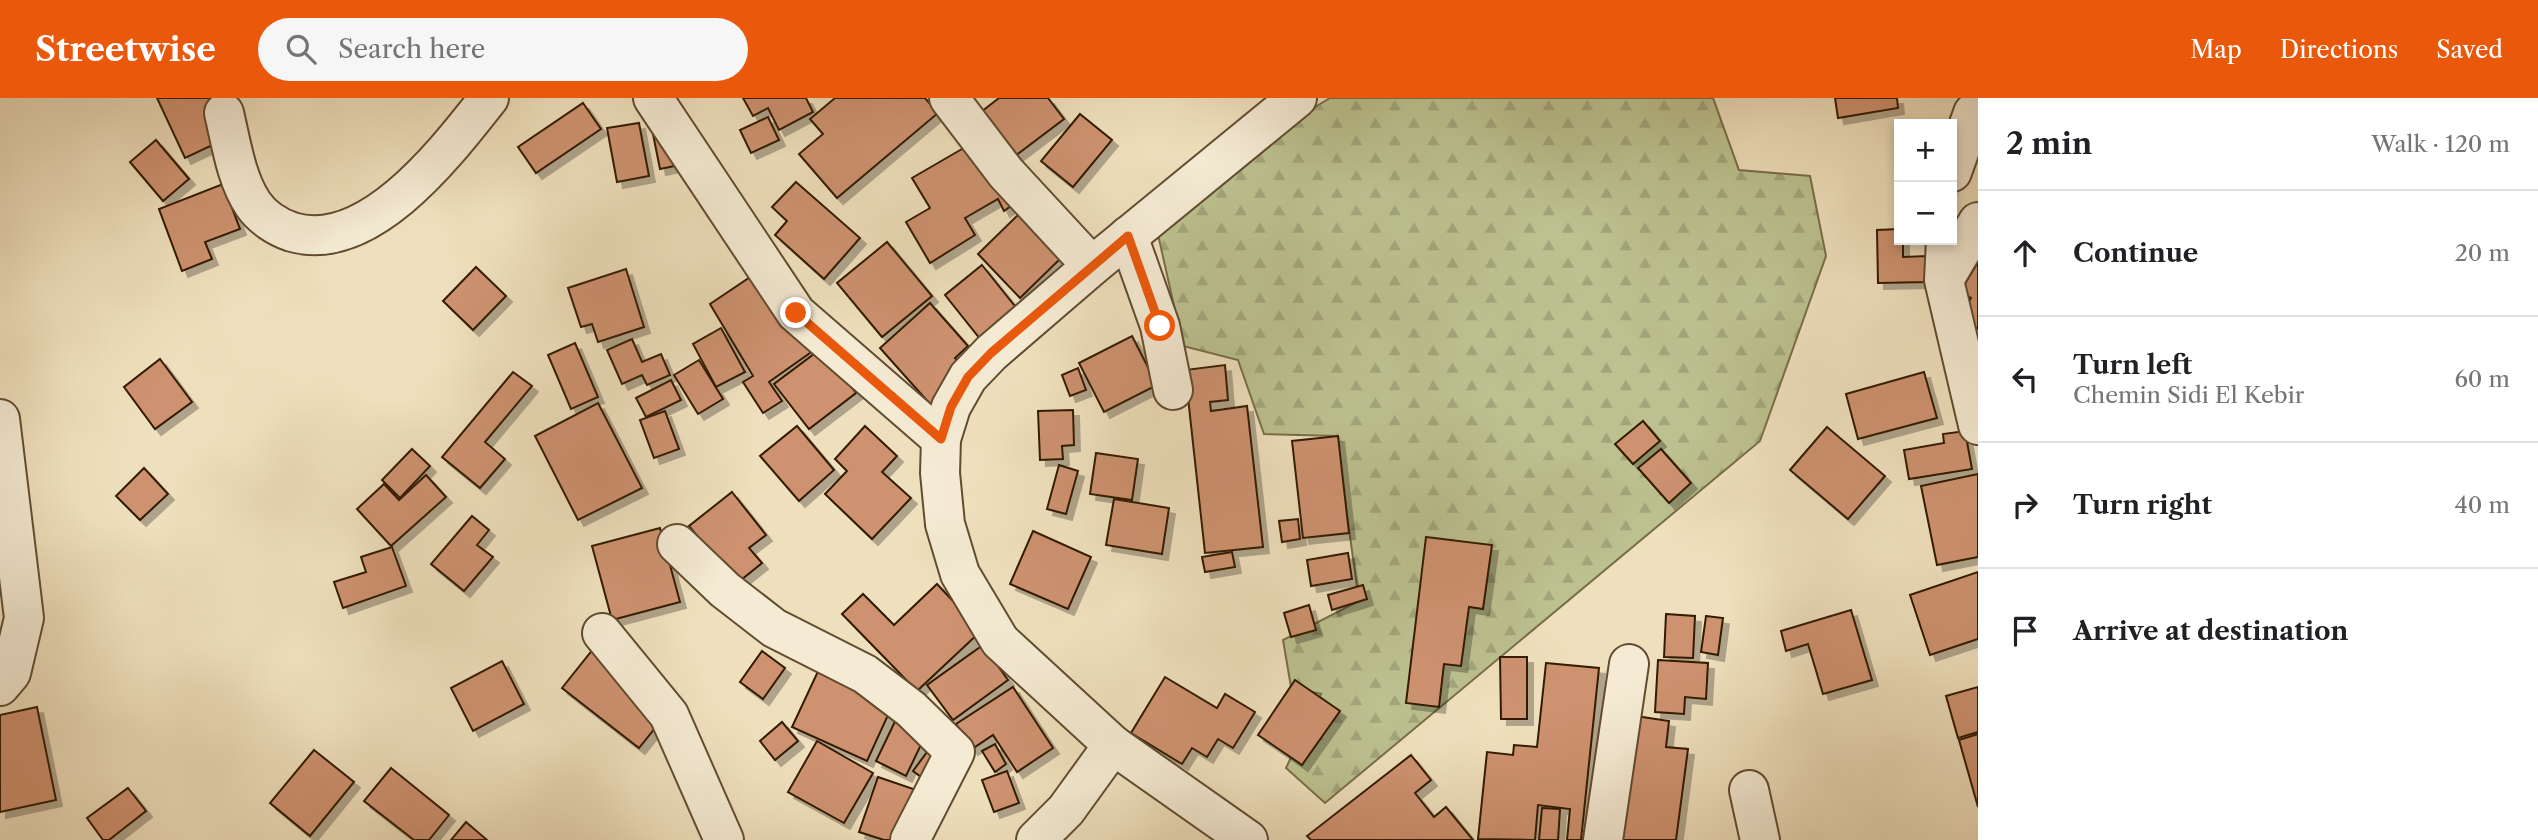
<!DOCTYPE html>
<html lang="en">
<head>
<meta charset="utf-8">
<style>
	body { margin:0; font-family:"Libre Caslon Text",serif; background:#f6f6f6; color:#202124 }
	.controls { position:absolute; right:21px; top:21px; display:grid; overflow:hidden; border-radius:0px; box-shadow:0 4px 10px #0003 }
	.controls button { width:63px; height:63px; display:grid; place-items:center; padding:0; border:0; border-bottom:2px solid #e0e0e0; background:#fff; color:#202124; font:35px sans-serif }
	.stop { position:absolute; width:21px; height:21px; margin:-16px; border:5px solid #ea580c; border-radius:50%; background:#fff }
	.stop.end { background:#ea580c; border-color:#fff; box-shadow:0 2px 7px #0008 }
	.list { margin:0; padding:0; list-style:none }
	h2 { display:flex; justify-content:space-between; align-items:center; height:91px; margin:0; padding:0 28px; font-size:30px }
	h2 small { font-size:23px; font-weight:400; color:#757577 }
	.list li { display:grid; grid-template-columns:46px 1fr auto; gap:21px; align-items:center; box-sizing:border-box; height:126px; padding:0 28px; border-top:2px solid #e0e0e0 }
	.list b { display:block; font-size:26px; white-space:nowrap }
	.list p { margin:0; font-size:23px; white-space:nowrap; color:#757577 }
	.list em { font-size:23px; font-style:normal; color:#757577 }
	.icon { flex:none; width:38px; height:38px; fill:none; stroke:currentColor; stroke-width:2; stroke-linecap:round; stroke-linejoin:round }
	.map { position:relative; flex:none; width:1978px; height:742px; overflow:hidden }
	header { display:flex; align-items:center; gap:42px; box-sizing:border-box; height:98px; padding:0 35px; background:#ea580c; color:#fff }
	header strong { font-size:33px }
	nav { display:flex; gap:38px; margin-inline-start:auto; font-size:24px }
	.search { width:490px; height:63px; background:#f6f6f6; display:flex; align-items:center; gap:18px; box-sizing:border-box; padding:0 24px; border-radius:38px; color:#757577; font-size:26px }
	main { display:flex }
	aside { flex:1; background:#fff }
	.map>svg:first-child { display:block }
	.forest { fill:url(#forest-firs); stroke:#786e48; stroke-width:2 }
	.building { fill:#ce9270; stroke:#331a01; stroke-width:2; filter:url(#shadow) }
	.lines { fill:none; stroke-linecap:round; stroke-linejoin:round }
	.minor-casing { stroke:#624c30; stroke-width:42 }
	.minor { stroke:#f5ebd4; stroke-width:38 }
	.route { stroke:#ea580c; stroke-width:9 }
</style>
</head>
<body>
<header>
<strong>Streetwise</strong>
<div class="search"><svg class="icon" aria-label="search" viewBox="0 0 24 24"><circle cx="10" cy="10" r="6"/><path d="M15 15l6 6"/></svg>Search here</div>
<nav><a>Map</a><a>Directions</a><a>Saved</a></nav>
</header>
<main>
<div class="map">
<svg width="1978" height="742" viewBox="0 0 1978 742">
	<defs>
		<pattern id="forest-firs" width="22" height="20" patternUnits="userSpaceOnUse" patternTransform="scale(1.75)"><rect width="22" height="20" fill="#bcc18f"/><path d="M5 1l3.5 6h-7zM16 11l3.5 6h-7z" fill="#a2a57a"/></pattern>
		<filter id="shadow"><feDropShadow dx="6" dy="6" stdDeviation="0" flood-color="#0004"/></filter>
	</defs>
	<rect width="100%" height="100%" fill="#efe0bd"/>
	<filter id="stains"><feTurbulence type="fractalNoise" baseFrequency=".00286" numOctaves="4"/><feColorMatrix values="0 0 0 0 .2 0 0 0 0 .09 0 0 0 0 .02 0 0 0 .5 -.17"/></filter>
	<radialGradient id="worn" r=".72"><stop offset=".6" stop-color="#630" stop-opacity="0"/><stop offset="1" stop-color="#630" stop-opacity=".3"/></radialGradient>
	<polygon class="forest" points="1330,0 1713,0 1739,72 1810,78 1826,158 1760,343 1325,705 1286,670 1321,596 1291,589 1283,542 1359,503 1336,338 1264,336 1238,262 1183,248 1157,132 1312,11"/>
	<g class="building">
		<polygon points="157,0 222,0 238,35 185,60"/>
		<polygon points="743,0 806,0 813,14 779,32 768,10 753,18"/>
		<polygon points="835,0 925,0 938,15 837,100 799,56 823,36 810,21"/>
		<polygon points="999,0 1048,0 1064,21 1015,58 981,14"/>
		<polygon points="1835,0 1897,0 1898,10 1838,20"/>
		<polygon points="583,5 601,31 536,75 518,49"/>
		<polygon points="1080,16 1112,42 1073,89 1041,63"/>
		<polygon points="768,19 779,42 751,55 740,32"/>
		<polygon points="650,21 684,66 660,71"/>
		<polygon points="639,25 649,78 617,84 607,30"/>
		<polygon points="156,42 189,81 163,103 130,64"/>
		<polygon points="974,44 1011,108 1004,113 998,101 965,120 975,137 930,165 906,124 930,110 912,80"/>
		<polygon points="796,84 860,140 824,181 775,137 787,123 772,109"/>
		<polygon points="223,86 240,131 205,144 212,161 182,173 159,111"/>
		<polygon points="1021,114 1063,158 1020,200 978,156"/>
		<polygon points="1899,131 1899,142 1903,142 1903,159 1927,158 1928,184 1878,185 1877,132"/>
		<polygon points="887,144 932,198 882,239 837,185"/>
		<polygon points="1978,164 1978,231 1960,220 1971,200 1960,194"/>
		<polygon points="982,167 1022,217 985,247 945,197"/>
		<polygon points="476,169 506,198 473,232 443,203"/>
		<polygon points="765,169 817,250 769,284 782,303 763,315 743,284 753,278 710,206"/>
		<polygon points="626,171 644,229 598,244 592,226 581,229 568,190"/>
		<polygon points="930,205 968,248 955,260 967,273 930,306 880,250"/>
		<polygon points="721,230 745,274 716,289 693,246"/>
		<polygon points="1132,238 1157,287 1104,314 1079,265"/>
		<polygon points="632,241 642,264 661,256 670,277 647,287 642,277 622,286 607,252"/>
		<polygon points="575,245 598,299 571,311 548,257"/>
		<polygon points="822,250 856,295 809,331 774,286"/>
		<polygon points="160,261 192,304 155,331 124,289"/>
		<polygon points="699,262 723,301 698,316 674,277"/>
		<polygon points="1225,267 1228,302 1210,304 1211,313 1247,308 1263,449 1205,455 1185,272"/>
		<polygon points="1078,270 1086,292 1070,298 1062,277"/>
		<polygon points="513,274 532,288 485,344 505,361 480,390 442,359"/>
		<polygon points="1924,274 1937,320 1858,341 1846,296"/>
		<polygon points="671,282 681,302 646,319 636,300"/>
		<polygon points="598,305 642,390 578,422 535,338"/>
		<polygon points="1073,312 1074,347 1062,348 1063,361 1040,362 1038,313"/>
		<polygon points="665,313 679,351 654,360 640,322"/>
		<polygon points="1643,323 1660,343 1633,366 1615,346"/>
		<polygon points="797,328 834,372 799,403 760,358"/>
		<polygon points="865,328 897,358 882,374 911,400 872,441 825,396 847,373 835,361"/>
		<polygon points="1827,329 1885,378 1848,421 1790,372"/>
		<polygon points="1965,333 1972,371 1909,381 1904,352 1944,345 1943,336"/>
		<polygon points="1338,338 1349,435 1303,440 1292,343"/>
		<polygon points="412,351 430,368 400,400 382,382"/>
		<polygon points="1661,351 1691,385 1669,405 1638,370"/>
		<polygon points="1096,355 1138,361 1132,402 1090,396"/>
		<polygon points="1059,367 1078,373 1066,416 1047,411"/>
		<polygon points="144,370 168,396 140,422 116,398"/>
		<polygon points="1978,376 1978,459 1937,467 1921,388"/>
		<polygon points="426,377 446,399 391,448 357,411 384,386 399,402"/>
		<polygon points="732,394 766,437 749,450 762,465 736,486 689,428"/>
		<polygon points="1114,401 1169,410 1162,456 1106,447"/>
		<polygon points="472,418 489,432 477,447 493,459 464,493 431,466"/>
		<polygon points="1298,421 1300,441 1282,444 1279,423"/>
		<polygon points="660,430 680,504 612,522 592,448"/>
		<polygon points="1033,433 1091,459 1068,511 1010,486"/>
		<polygon points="1426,439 1492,447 1483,511 1469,509 1461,568 1444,566 1439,609 1406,605"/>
		<polygon points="392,449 406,488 343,510 334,484 366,474 361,459"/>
		<polygon points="1232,454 1235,469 1205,474 1202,459"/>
		<polygon points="1348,455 1352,481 1311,488 1307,462"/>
		<polygon points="1978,474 1978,541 1930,557 1910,497"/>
		<polygon points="937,486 981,533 917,593 842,516 863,496 894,527"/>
		<polygon points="1363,487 1367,501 1332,512 1328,497"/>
		<polygon points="1309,507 1316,532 1291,539 1284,515"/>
		<polygon points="1851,512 1872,582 1823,596 1808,546 1786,553 1781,533"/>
		<polygon points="1666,516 1695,518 1693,560 1664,559"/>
		<polygon points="1706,518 1723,520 1718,557 1701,554"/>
		<polygon points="983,547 1008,582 953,622 927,587"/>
		<polygon points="594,550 671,610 639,650 562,590"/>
		<polygon points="762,553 785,570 763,601 740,584"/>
		<polygon points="1500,559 1527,559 1527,621 1501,621"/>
		<polygon points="1658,562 1708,565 1706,601 1685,599 1684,616 1655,614"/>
		<polygon points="502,563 524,606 473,633 451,590"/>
		<polygon points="1546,565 1599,570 1581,742 1567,742 1570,711 1538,707 1535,742 1478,741 1487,654 1513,657 1514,647 1537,649"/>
		<polygon points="820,569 894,604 867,663 792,629"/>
		<polygon points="1165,579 1217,610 1225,596 1255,614 1233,650 1218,641 1207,659 1192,650 1182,666 1131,635"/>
		<polygon points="1295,582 1340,613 1302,667 1258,637"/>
		<polygon points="1013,589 1053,650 1017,674 993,637 972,651 956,626"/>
		<polygon points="1978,589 1978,634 1958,640 1946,598"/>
		<polygon points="37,609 56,702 0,714 0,617"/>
		<polygon points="900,613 930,628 906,678 876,663"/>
		<polygon points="1636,618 1669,623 1666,649 1688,651 1676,742 1619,742"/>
		<polygon points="782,624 798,643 775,662 760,643"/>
		<polygon points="941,635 928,684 913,673"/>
		<polygon points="1978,636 1978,709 1959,642"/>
		<polygon points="817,643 873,675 844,725 788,694"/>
		<polygon points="995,646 1006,666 995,674 982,653"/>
		<polygon points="314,652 354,684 310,738 270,705"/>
		<polygon points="1411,657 1431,682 1415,695 1434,719 1446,709 1473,742 1311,742 1307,738"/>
		<polygon points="391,670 449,717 429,742 414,742 364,703"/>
		<polygon points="1007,673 1019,705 994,714 982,682"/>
		<polygon points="878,679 931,697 915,742 884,742 859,734"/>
		<polygon points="128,690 146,713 109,742 103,742 87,720"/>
		<polygon points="1542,710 1560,711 1558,742 1539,742"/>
		<polygon points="466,724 487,742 451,742"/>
	</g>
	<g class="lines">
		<g class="minor-casing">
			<g id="minor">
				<polyline points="653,0 796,215 941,341"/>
				<polyline points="949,0 1006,75 1092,168"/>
				<path d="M224,15C231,44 236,81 253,106C262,119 277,129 292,134C369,157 447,53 489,0"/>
				<polyline points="1952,74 1973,15 1978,10"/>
				<polyline points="1128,138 1160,228 1173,292"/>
				<polyline points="1946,142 1944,182 1978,327"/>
				<polyline points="1945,180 1978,124"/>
				<polyline points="0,321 24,520 11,575 0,588"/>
				<polyline points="677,446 725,492 774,530 865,576 911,611 955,654 910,742"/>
				<polyline points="602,535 669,617 724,742"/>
				<polyline points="1749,692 1760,742"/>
				<polyline points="1036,742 1066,712 1113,647"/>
				<polyline points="1248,742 1113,647 1000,543 960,476 945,426 940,375 941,341 951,309 968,279 991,255 1092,168 1297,0"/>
				<polyline points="1603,742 1629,566"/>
			</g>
		</g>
		<use href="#minor" class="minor"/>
	</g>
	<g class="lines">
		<polyline class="route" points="796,215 941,341 951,309 968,279 991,255 1128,138 1160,228"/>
	</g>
	<rect width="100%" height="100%" filter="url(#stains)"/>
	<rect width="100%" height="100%" fill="url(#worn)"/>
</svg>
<div class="controls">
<button>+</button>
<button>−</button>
</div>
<div class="stop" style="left:1160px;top:228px"></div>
<div class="stop end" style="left:796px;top:215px"></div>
</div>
<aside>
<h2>2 min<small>Walk · 120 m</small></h2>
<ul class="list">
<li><svg class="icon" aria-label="ahead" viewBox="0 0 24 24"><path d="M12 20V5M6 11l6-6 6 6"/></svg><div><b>Continue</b></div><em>20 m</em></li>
<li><svg class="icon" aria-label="left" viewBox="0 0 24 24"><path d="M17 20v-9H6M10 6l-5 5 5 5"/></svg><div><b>Turn left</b><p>Chemin Sidi El Kebir</p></div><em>60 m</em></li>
<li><svg class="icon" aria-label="right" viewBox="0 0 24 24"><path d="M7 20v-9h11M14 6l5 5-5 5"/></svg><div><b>Turn right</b></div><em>40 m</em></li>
<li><svg class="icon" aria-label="arrive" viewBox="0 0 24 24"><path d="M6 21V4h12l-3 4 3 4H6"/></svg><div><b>Arrive at destination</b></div></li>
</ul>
</aside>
</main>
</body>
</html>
